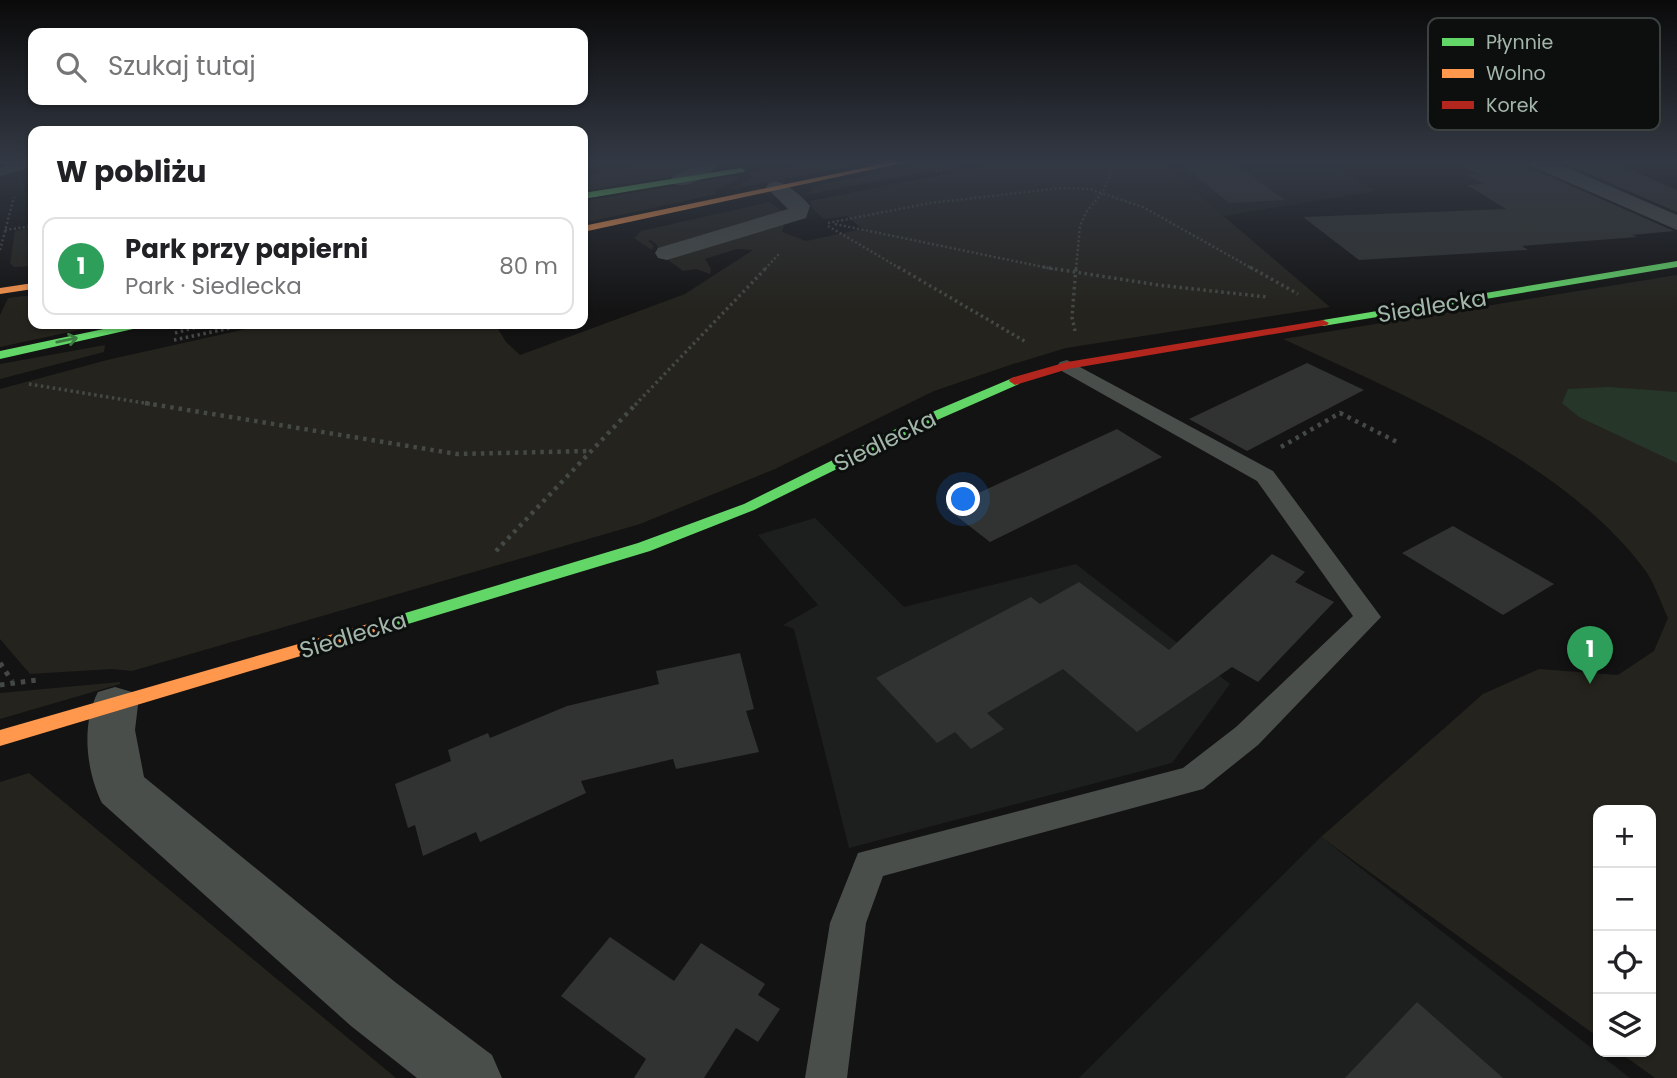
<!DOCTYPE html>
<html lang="pl">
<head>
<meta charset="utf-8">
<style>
	body { margin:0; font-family:Poppins,sans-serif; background:#f6f6f6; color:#202124 }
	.controls { position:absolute; right:21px; bottom:21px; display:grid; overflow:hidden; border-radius:14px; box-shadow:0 2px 5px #0004 }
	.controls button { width:63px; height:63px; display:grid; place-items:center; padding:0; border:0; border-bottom:2px solid #e0e0e0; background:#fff; color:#202124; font:35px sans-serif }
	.you { position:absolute; left:964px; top:500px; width:24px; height:24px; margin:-18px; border:5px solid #fff; border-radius:50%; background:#1a73e8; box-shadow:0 0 0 10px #1a73e833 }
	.badge { display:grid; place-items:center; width:46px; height:46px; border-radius:50%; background:#d93025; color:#fff; font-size:23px; font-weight:700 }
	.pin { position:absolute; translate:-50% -58px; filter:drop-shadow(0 2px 4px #0008) }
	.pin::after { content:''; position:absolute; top:37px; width:24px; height:21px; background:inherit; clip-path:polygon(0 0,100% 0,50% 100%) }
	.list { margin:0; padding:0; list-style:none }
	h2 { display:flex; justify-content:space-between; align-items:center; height:91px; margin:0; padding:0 28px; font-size:30px }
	h2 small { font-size:23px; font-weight:400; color:#757577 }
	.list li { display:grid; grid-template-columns:46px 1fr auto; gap:21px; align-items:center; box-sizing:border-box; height:98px; margin:0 14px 14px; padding:0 14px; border:2px solid #e0e0e0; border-radius:14px }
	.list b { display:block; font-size:26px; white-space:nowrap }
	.list p { margin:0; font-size:23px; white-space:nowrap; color:#757577 }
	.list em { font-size:23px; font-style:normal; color:#757577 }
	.icon { flex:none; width:38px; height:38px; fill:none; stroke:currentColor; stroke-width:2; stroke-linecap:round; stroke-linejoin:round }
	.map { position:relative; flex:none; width:1677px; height:1078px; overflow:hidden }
	.search { position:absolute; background:#fff; box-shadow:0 2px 5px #0004; left:28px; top:28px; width:560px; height:77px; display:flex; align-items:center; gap:18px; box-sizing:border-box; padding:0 24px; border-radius:14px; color:#757577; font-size:26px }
	.panel { position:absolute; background:#fff; box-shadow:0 2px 5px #0004; left:28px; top:126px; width:560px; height:203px; border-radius:14px }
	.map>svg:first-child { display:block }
	.built { fill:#1d1f1e }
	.green { fill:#24231d }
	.water { fill:#263628 }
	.building { fill:#303331 }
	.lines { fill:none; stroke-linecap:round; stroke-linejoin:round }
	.path-far3 { stroke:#444946; stroke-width:2.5; stroke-dasharray:2 2.5; stroke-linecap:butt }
	.path-far2 { stroke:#444946; stroke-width:3.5; stroke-dasharray:2.5 3.5; stroke-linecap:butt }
	.path-far1 { stroke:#444946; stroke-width:4.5; stroke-dasharray:3.5 5; stroke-linecap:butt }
	.path { stroke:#444946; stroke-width:5; stroke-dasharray:4.5 6; stroke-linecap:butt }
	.lane { fill:#494e4a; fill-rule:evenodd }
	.street { fill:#494e4a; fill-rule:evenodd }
	.fast { fill:#63d668; fill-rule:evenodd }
	.slow { fill:#ff974d; fill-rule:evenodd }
	.jam { fill:#b3261e; fill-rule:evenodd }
	.oneway { stroke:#3c7c40 }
	.labels { text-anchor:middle; stroke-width:6; stroke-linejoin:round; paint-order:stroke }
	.street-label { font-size:23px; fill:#a3b6aa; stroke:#0d0f0f }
	.key { fill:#0d0f0f; stroke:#3a413e; stroke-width:2 }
	.key-label { font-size:19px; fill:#a3b6aa }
</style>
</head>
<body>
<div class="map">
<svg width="1677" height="1078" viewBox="0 0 1677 1078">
	<rect width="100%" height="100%" fill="#131313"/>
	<g class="built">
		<polygon points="1159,161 1322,161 1376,191 1223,216"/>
		<polygon points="815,518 904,607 1076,564 1230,684 1172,763 849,848 794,629 783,625 818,605 758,535"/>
		<polygon points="1321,837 1630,1078 1079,1078"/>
	</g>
	<g class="green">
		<polygon points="656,161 677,161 697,166 674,176 583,191 583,177"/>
		<polygon points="825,161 876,161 729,190 753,177 749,173"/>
		<polygon points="935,161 980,161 806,195 815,186"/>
		<polygon points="1011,161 1159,161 1330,307 1066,348 1010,365 934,391 775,469 640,524 132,671 112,669 30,674 0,639 0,389 107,360 268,324 495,324 506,342 520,355 685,294 753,250 737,249 705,259 711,269 710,274 696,269 683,271 668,260 670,259 786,219 782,232 806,241 862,229 847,216 824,219 812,208 810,201"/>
		<polygon points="735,176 739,178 714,191 717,194 583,223 583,201"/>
		<polygon points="769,202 787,214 658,250 657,245 651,240 648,241 654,246 652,250 634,238 641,231"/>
		<polygon points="33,228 33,266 14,267 10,263 15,231"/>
		<path d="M1677,275V1078H1655L1619,1052H1651V810H1598V1037L1321,837L1483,694L1539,669L1618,675L1654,651L1668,618C1661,603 1655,584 1645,570C1564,461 1403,395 1283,339Z"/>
		<polygon points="33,295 33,324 107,324 0,347 0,315 8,298"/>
		<polygon points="105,345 104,352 0,379 0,364"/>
		<polygon points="120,682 120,684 0,719 0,693"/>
		<polygon points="29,773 396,1078 0,1078 0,782"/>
	</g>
	<polygon class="water" points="1609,387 1677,392 1677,463 1579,417 1562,403 1568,389"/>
	<g class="building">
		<polygon points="1178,161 1231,161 1285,200 1229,203"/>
		<polygon points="1451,161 1523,161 1528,167 1674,231 1632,235 1637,237 1522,246 1528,250 1359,260 1303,217 1506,209 1467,185 1484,184 1467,175 1478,174"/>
		<polygon points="1558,161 1610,161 1677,190 1677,212"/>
		<polygon points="1307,363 1364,390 1247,451 1189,419"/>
		<polygon points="1117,429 1162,457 990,542 946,508"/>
		<polygon points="1453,526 1554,584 1503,615 1402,553"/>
		<polygon points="1272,554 1305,572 1295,582 1334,602 1258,682 1232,667 1137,732 1063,669 987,713 1004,729 971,749 955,732 937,743 876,678 1031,597 1040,604 1079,582 1169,650"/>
		<polygon points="740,653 754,709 746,711 759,752 676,769 673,759 581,781 586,793 480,842 476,832 423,856 415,825 408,828 395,784 451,761 448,750 488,733 490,738 567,706 659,684 656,671"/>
		<polygon points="610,937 674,981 701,943 765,984 758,995 780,1009 758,1042 736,1028 704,1078 634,1078 646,1059 561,996"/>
		<polygon points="1417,1002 1503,1078 1345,1078"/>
	</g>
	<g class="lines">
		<g class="path-far3">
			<polyline points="936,171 993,161"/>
			<polyline points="828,223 930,203 1061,188 1089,189 1143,207 1253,269"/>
			<polyline points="835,224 1053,269"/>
			<polyline points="828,226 901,269"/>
			<polyline points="5,230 33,226"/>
			<polyline points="0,250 14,197"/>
			<polyline points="765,269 780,253"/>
			<polyline points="1076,269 1080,226 1087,211 1103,192 1115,161"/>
		</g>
		<g class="path-far2">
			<polyline points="898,267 1026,342"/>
			<polyline points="1043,267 1158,285 1267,297"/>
			<polyline points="1250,267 1298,294"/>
			<polyline points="1075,331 1072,317 1076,267"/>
			<polyline points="175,333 208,324"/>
			<polyline points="174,340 249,324"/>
			<polyline points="29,384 156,405"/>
			<polyline points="635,405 767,267"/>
		</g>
		<g class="path-far1">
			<polyline points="145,403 457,454 589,451"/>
			<polyline points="1281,447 1340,413 1397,442"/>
			<polyline points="496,551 637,403"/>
		</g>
		<g class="path">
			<polyline points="0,663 12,681"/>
			<polyline points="0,685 37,680"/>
		</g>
		<g class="lane">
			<polygon points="27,161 33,161 33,167 0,176 0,168"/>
			<polygon points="1067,360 1273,471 1381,617 1258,745 1203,789 883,876 866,923 847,1078 805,1078 830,923 858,853 1183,768 1236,727 1353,616 1257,481 1060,370 1057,366 1060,362"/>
		</g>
		<g class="street">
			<path d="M701,161H721C711,175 691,189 673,184L670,180C677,170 693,171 701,161Z"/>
			<polygon points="1526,161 1552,161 1677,215 1677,230 1529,165"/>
			<path d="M776,181C788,184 802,196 810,206L806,218L667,260L658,258L655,253L658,248L788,209L766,187L769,183Z"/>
			<path d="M115,687L132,692L138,705L135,730L144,777L395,982L492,1055L502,1078H417L351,1026L102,803C86,771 81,724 98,692Z"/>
		</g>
		<g class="fast">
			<polygon points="741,168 745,170 744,172 583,199 583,193"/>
			<polygon points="1677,261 1677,267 1323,326 1317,323 1323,320"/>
			<polygon points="127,324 148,324 142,327 0,359 0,351"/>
			<polygon points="1015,377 1021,381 1019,384 928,424 754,510 650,551 368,636 362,634 359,630 362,626 638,543 744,504 918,418"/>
		</g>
		<g class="slow">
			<polygon points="897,161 911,161 583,232 583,226"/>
			<polygon points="33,283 33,289 0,294 0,288"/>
			<polygon points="368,624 374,626 377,630 374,634 0,746 0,730"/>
		</g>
		<polygon class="jam" points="1323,320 1329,323 1327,325 1068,369 1015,385 1009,381 1011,378 1067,362"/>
	</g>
	<defs><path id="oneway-shaft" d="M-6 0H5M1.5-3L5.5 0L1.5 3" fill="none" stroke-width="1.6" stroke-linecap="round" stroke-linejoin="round" transform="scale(1.75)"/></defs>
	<use class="oneway" href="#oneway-shaft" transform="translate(67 340) rotate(-12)"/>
	<linearGradient id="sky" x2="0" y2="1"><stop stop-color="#0a0a0a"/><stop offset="0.52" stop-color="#333944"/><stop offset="1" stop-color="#333944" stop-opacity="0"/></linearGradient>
	<rect width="1677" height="312" fill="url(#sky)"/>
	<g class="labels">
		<g class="street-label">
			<text transform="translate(1432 306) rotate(-9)" y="8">Siedlecka</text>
			<text transform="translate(885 441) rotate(-26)" y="8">Siedlecka</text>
			<text transform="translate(353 635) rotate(-17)" y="8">Siedlecka</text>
		</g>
	</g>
	<rect x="1428" y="18" width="232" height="112" rx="10" class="key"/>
	<rect x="1442" y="38" width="32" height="8" fill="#63d668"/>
	<rect x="1442" y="69" width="32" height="9" fill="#ff974d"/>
	<rect x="1442" y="101" width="32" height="8" fill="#b3261e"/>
	<g class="key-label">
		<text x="1486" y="49">Płynnie</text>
		<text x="1486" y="80">Wolno</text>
		<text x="1486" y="112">Korek</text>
	</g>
</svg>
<div class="controls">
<button>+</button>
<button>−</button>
<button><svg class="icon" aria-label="locate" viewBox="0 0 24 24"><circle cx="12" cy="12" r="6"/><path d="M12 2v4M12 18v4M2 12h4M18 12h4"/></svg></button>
<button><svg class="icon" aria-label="layers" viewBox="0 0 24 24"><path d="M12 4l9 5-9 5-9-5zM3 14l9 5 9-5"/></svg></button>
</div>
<div class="you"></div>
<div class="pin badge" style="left:1590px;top:684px;background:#2e9e5b">1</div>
<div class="search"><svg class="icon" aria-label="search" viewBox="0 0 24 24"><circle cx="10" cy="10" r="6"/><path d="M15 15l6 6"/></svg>Szukaj tutaj</div>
<section class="panel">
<h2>W pobliżu<small></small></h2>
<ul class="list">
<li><span class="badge" style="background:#2e9e5b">1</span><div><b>Park przy papierni</b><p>Park · Siedlecka</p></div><em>80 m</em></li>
</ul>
</section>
</div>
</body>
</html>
